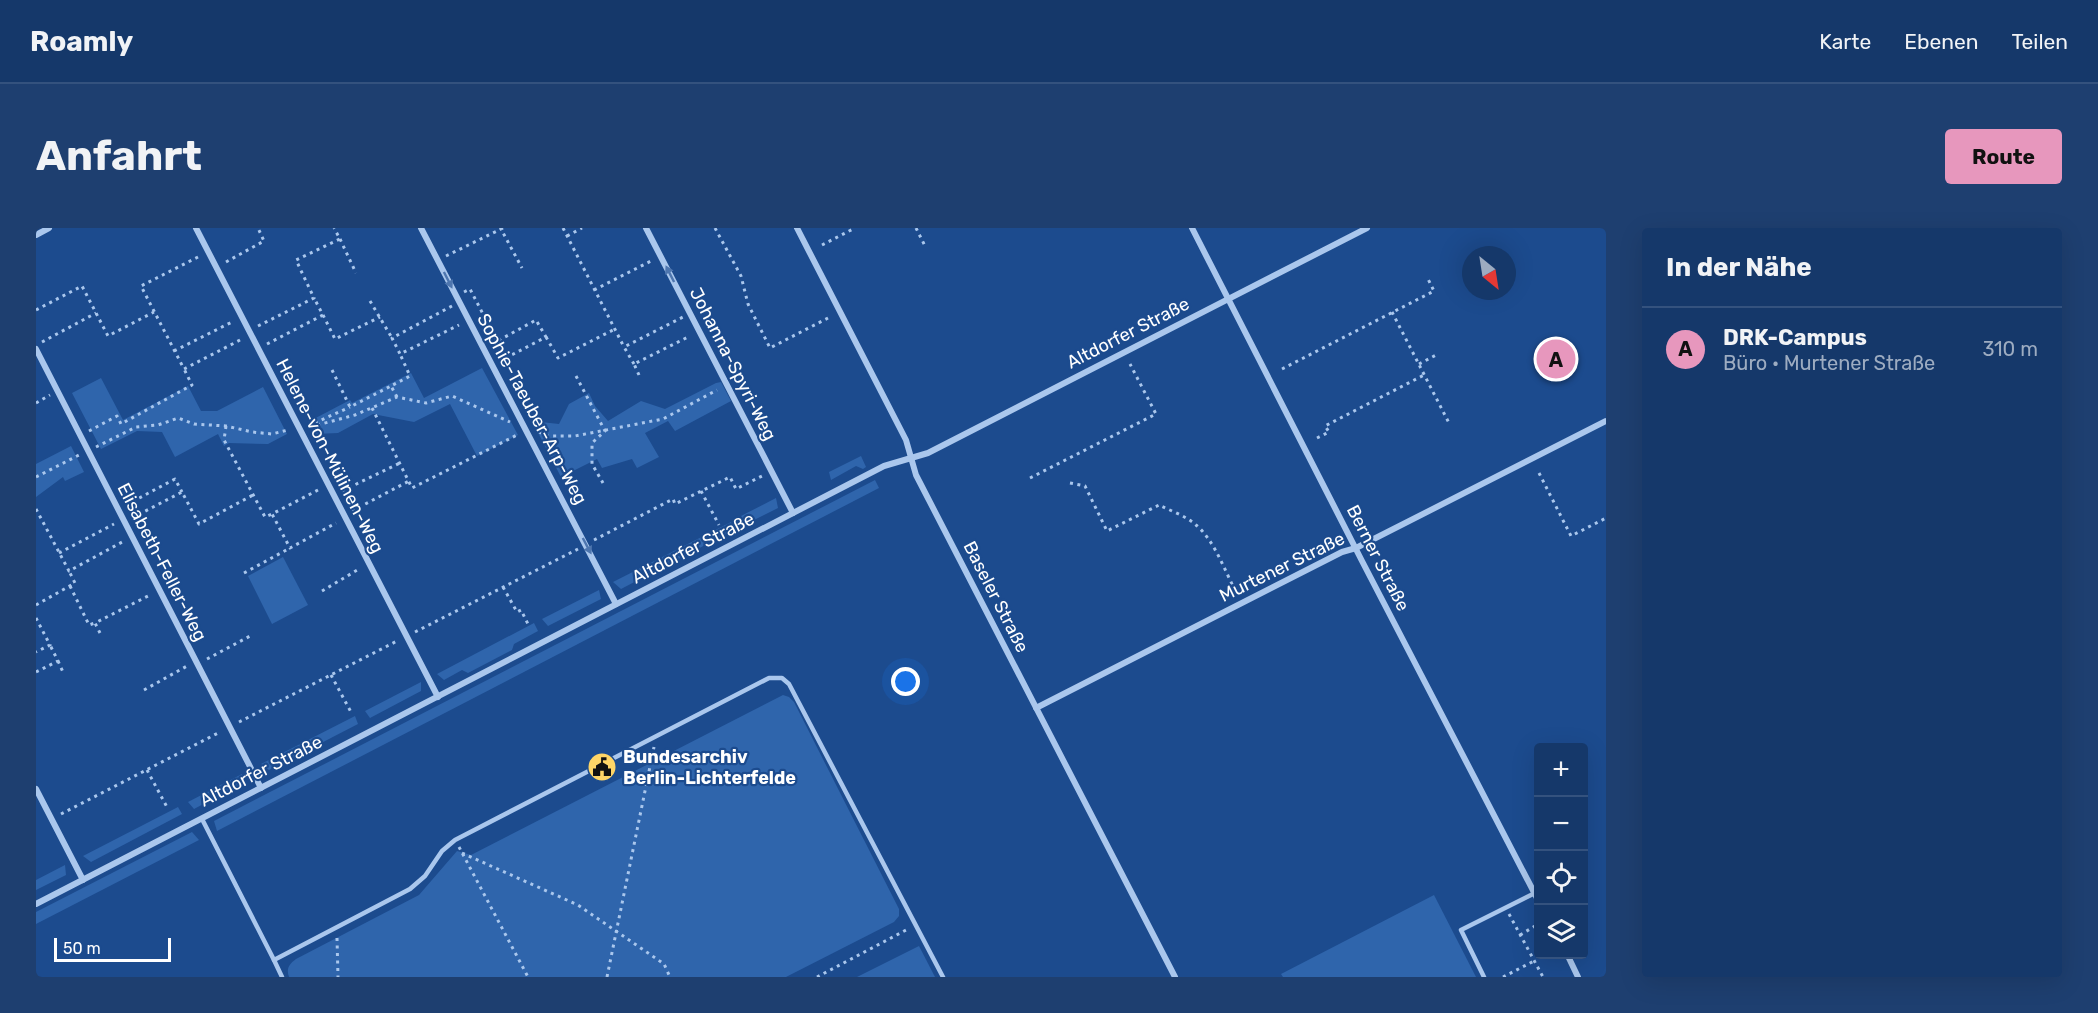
<!DOCTYPE html>
<html lang="de">
<head>
<meta charset="utf-8">
<style>
	body { margin:0; font-family:Rubik,sans-serif; background:#1e3f70; color:#f1f3f6 }
	.controls { position:absolute; right:18px; bottom:18px; display:grid; overflow:hidden; border-radius:6px; box-shadow:0 6px 24px #0002 }
	.controls button { width:54px; height:54px; display:grid; place-items:center; padding:0; border:0; border-bottom:2px solid #34527e; background:#15386a; color:#f1f3f6; font:30px sans-serif }
	.compass { position:absolute; left:1426px; top:18px; width:54px; height:54px; border-radius:50%; background:#15386a; box-shadow:0 6px 24px #0002; rotate:150deg }
	.scale { position:absolute; left:18px; bottom:15px; width:117px; box-sizing:border-box; padding-left:6px; border:3px solid #fff; border-top:0; font-size:16px; line-height:21px; white-space:nowrap; color:#fff; -webkit-text-stroke:4px #1c4b8e; paint-order:stroke }
	.you { position:absolute; left:870px; top:454px; width:21px; height:21px; margin:-15px; border:4px solid #fff; border-radius:50%; background:#1a73e8; box-shadow:0 0 0 9px #1a73e833 }
	.badge { display:grid; place-items:center; width:39px; height:39px; border-radius:50%; background:#e797bd; color:#111; font-size:20px; font-weight:700 }
	.pin { position:absolute; translate:-50% -50%; border:3px solid #fff; box-shadow:0 2px 6px #0006 }
	.list { margin:0; padding:0; list-style:none }
	h2 { display:flex; justify-content:space-between; align-items:center; height:78px; margin:0; padding:0 24px; font-size:26px }
	h2 small { font-size:20px; font-weight:400; color:#9dacc1 }
	.list li { display:grid; grid-template-columns:39px 1fr auto; gap:18px; align-items:center; box-sizing:border-box; height:84px; padding:0 24px; border-top:2px solid #34527e }
	.list b { display:block; font-size:22px; white-space:nowrap }
	.list p { margin:0; font-size:20px; white-space:nowrap; color:#9dacc1 }
	.list em { font-size:20px; font-style:normal; color:#9dacc1 }
	.icon { flex:none; width:33px; height:33px; fill:none; stroke:currentColor; stroke-width:2; stroke-linecap:round; stroke-linejoin:round }
	.map { position:relative; flex:none; width:1570px; height:749px; overflow:hidden; border-radius:6px }
	header { display:flex; align-items:center; gap:36px; box-sizing:border-box; height:84px; padding:0 30px; background:#15386a; border-bottom:2px solid #34527e }
	header strong { font-size:28px }
	nav { display:flex; gap:33px; margin-inline-start:auto; font-size:21px }
	.intro { display:flex; align-items:center; justify-content:space-between; box-sizing:border-box; height:144px; padding:0 36px }
	h1 { margin:0; font-size:42px }
	.button { padding:15px 27px; border-radius:6px; background:#e797bd; color:#111; font-size:21px; font-weight:700 }
	main { display:flex; gap:36px; padding:0 36px }
	aside { flex:1; background:#15386a; border-radius:6px; box-shadow:0 6px 24px #0002 }
	.map>svg:first-child { display:block }
	.green { fill:#2f65ac }
	.lines { fill:none; stroke-linecap:round; stroke-linejoin:round }
	.path { stroke:#aac7ed; stroke-width:3; stroke-dasharray:3 4.5; stroke-linecap:butt }
	.lane { stroke:#aac7ed; stroke-width:4.5 }
	.street { stroke:#aac7ed; stroke-width:6 }
	.oneway { fill:#4e76af }
	.labels { text-anchor:middle; stroke-width:4.5; stroke-linejoin:round; paint-order:stroke }
	.street-label { font-size:18px; fill:#fff; stroke:#1c4b8e }
	.poi-label { font-size:18px; font-weight:bold; fill:#fff; stroke:#1c4b8e; text-anchor:start }
</style>
</head>
<body>
<header>
<strong>Roamly</strong>
<nav><a>Karte</a><a>Ebenen</a><a>Teilen</a></nav>
</header>
<div class="intro"><h1>Anfahrt</h1><a class="button">Route</a></div>
<main>
<div class="map">
<svg width="1570" height="749" viewBox="0 0 1570 749">
	<rect width="100%" height="100%" fill="#1c4b8e"/>
	<g class="green">
		<polygon points="446,140 482,207 441,228 414,176 378,194 337,186 302,205 279,206 272,194 314,172 316,175 375,145 388,170"/>
		<polygon points="65,150 87,192 152,158 165,183 181,183 227,159 251,206 232,216 193,215 188,218 182,206 139,229 126,204 101,203 65,221 36,165"/>
		<polygon points="685,154 695,173 639,203 632,193 609,205 623,229 601,240 596,231 566,240 561,231 525,249 496,193 523,196 533,176 553,165 559,178 572,193 605,173 629,181 680,155"/>
		<polygon points="35,218 48,244 29,253 27,249 0,269 0,236"/>
		<polygon points="825,228 830,239 827,241 820,238 795,252 793,244"/>
		<polygon points="839,252 843,260 181,603 178,593"/>
		<polygon points="740,270 742,280 710,296 705,288"/>
		<polygon points="695,294 698,302 585,361 577,354"/>
		<polygon points="247,329 272,377 236,396 212,348"/>
		<polygon points="563,362 565,371 512,398 506,391"/>
		<polygon points="498,395 502,403 478,416 476,422 432,445 426,442 408,452 401,446"/>
		<polygon points="385,454 385,463 334,490 329,483"/>
		<path d="M747,467L753,469L758,474L863,681V688L858,694L750,749H253C250,741 253,736 260,731L383,667L421,623L435,627Z"/>
		<polygon points="319,488 322,496 233,542 225,536"/>
		<polygon points="206,546 207,555 158,581 152,574"/>
		<polygon points="142,579 146,586 55,634 47,628"/>
		<polygon points="156,604 163,612 0,696 0,684"/>
		<polygon points="29,637 30,647 0,662 0,652"/>
		<polygon points="1398,667 1440,749 1247,749 1245,746"/>
		<polygon points="883,718 899,749 821,749"/>
	</g>
	<g class="lines">
		<g class="path">
			<polyline points="467,0 465,1 486,40"/>
			<polyline points="527,0 588,119"/>
			<polyline points="679,0 705,48 712,76 734,120 792,90"/>
			<polyline points="880,0 889,18"/>
			<polyline points="531,8 546,0"/>
			<polyline points="304,11 320,45"/>
			<polyline points="786,17 819,0"/>
			<polyline points="410,28 465,1"/>
			<polyline points="162,29 105,58 148,141 206,111"/>
			<polyline points="190,34 228,13 222,0"/>
			<polyline points="558,62 615,33"/>
			<polyline points="428,64 434,61 461,113"/>
			<polyline points="334,73 356,110"/>
			<polyline points="416,78 356,110 364,126 423,97"/>
			<polyline points="0,82 46,58 72,108 118,84"/>
			<polyline points="1356,84 1414,197"/>
			<polyline points="287,87 299,111 344,89"/>
			<polyline points="222,98 278,70 260,32 304,11 298,0"/>
			<polyline points="510,109 522,130 579,101"/>
			<polyline points="6,114 60,85"/>
			<polyline points="231,116 287,87 278,70"/>
			<polyline points="456,116 500,92 510,109 466,132"/>
			<polyline points="138,123 196,94"/>
			<polyline points="468,130 494,179 489,182"/>
			<polyline points="598,136 588,119 647,89"/>
			<polyline points="1383,136 1402,126"/>
			<polyline points="1246,141 1398,63 1392,51"/>
			<polyline points="296,142 314,179 355,158"/>
			<polyline points="603,147 598,136 654,108"/>
			<polyline points="540,148 569,203 556,215 556,236 567,255"/>
			<polyline points="361,169 355,158 374,148 364,126"/>
			<polyline points="0,175 14,167"/>
			<polyline points="336,180 376,260 481,207"/>
			<polyline points="190,198 188,212 229,289 236,286"/>
			<polyline points="272,198 314,179"/>
			<polyline points="274,199 319,187 361,169 390,175 416,168 474,194"/>
			<polyline points="53,203 81,188 85,196 156,157 148,141"/>
			<polyline points="503,204 512,208 539,208 627,191 681,162"/>
			<polyline points="1281,210 1293,204 1289,198 1388,147"/>
			<polyline points="60,219 100,199 122,197 142,190 158,196 190,198 216,204 236,206 252,202"/>
			<polyline points="1503,245 1535,308 1570,290"/>
			<polyline points="0,249 43,227"/>
			<polyline points="994,250 1120,186 1094,136"/>
			<path d="M1034,255L1049,258L1071,303L1123,277C1135,283 1150,288 1160,297C1178,312 1188,341 1199,362"/>
			<polyline points="282,262 236,286 254,320 300,295"/>
			<polyline points="306,263 364,235"/>
			<polyline points="665,263 683,297"/>
			<polyline points="90,277 139,251 146,264"/>
			<polyline points="0,281 33,343 88,313"/>
			<polyline points="316,283 373,253"/>
			<polyline points="96,290 146,264 163,296 217,267"/>
			<polyline points="558,312 637,271 639,276 694,249 700,261 726,248"/>
			<polyline points="23,325 78,296"/>
			<polyline points="208,345 254,320"/>
			<polyline points="34,358 53,397 59,395"/>
			<polyline points="467,359 481,384 485,382 492,396"/>
			<polyline points="286,363 323,341"/>
			<polyline points="0,377 39,355 33,343"/>
			<polyline points="0,390 14,417 0,424"/>
			<polyline points="379,404 542,321"/>
			<polyline points="64,405 59,395 114,367"/>
			<polyline points="171,431 216,407"/>
			<polyline points="22,433 27,444"/>
			<polyline points="0,444 22,433 14,417"/>
			<polyline points="295,447 316,486"/>
			<polyline points="108,462 151,438"/>
			<polyline points="203,494 363,412"/>
			<polyline points="111,542 132,581"/>
			<polyline points="25,586 184,504"/>
			<polyline points="423,619 492,749"/>
			<polyline points="426,625 542,677 628,736 634,749"/>
			<polyline points="1473,686 1507,749"/>
			<polyline points="1484,707 1499,698"/>
			<polyline points="301,710 302,749"/>
			<polyline points="571,749 618,519"/>
			<polyline points="781,749 872,701"/>
			<polyline points="1467,749 1498,733"/>
		</g>
		<g class="lane">
			<polyline points="166,591 238,732 374,661 389,648 406,623 419,612 733,450 746,450 753,456 907,749"/>
			<polyline points="238,732 246,749"/>
			<polyline points="1448,749 1425,702 1499,665"/>
		</g>
		<g class="street">
			<polyline points="160,0 402,469"/>
			<polyline points="385,0 580,376"/>
			<polyline points="610,0 757,285"/>
			<polyline points="761,0 870,212 880,247 1139,749"/>
			<polyline points="1156,0 1326,333 1502,672"/>
			<polyline points="0,7 13,0"/>
			<polyline points="0,121 225,560"/>
			<polyline points="1000,480 1306,324 1320,320 1570,193"/>
			<polyline points="0,561 47,652"/>
			<polyline points="0,676 848,238 892,225 1331,0"/>
			<polyline points="1531,726 1542,749"/>
		</g>
	</g>
	<defs><path id="oneway-solid" d="M-6-.8H1V-3.2L6.5 0L1 3.2V.8H-6Z" transform="scale(1.5)"/></defs>
	<g class="oneway">
		<use href="#oneway-solid" transform="translate(634 46) rotate(-117)"/>
		<use href="#oneway-solid" transform="translate(412 52) rotate(63)"/>
		<use href="#oneway-solid" transform="translate(551 318) rotate(62)"/>
	</g>
	<defs>
		<g id="civic-disc" transform="scale(1.5)"><circle r="9.5" fill="#fed567" stroke="#1c4b8e"/><path d="M-.6-6.5H3V-4.5H.6V-3L4-1V1h2V6H-6V1h2V-1L-.6-3ZM-1.2 2.5V6h2.4V2.5Z" fill="#111"/></g>
	</defs>
	<g fill-rule="evenodd">
		<use href="#civic-disc" x="566" y="539"/>
	</g>
	<g class="labels">
		<g class="street-label">
			<text transform="translate(1092 105) rotate(-27)" y="6">Altdorfer Straße</text>
			<text transform="translate(697 136) rotate(63)" y="6">Johanna-Spyri-Weg</text>
			<text transform="translate(496 181) rotate(62)" y="6">Sophie-Taeuber-Arp-Weg</text>
			<text transform="translate(294 228) rotate(63)" y="6">Helene-von-Mülinen-Weg</text>
			<text transform="translate(657 320) rotate(-27)" y="6">Altdorfer Straße</text>
			<text transform="translate(1342 330) rotate(63)" y="6">Berner Straße</text>
			<text transform="translate(126 334) rotate(63)" y="6">Elisabeth-Feller-Weg</text>
			<text transform="translate(1246 339) rotate(-26)" y="6">Murtener Straße</text>
			<text transform="translate(960 369) rotate(63)" y="6">Baseler Straße</text>
			<text transform="translate(225 543) rotate(-27)" y="6">Altdorfer Straße</text>
		</g>
		<g class="poi-label">
			<text x="587" y="535">Bundesarchiv<tspan x="587" dy="21">Berlin-Lichterfelde</tspan></text>
		</g>
	</g>
</svg>
<div class="controls">
<button>+</button>
<button>−</button>
<button><svg class="icon" aria-label="locate" viewBox="0 0 24 24"><circle cx="12" cy="12" r="6"/><path d="M12 2v4M12 18v4M2 12h4M18 12h4"/></svg></button>
<button><svg class="icon" aria-label="layers" viewBox="0 0 24 24"><path d="M12 4l9 5-9 5-9-5zM3 14l9 5 9-5"/></svg></button>
</div>
<svg class="compass" viewBox="-18 -18 36 36"><path d="M0-13l5 13h-10z" fill="#e53935"/><path d="M0 13l5-13h-10z" fill="#9dacc1"/></svg>
<div class="scale">50 m</div>
<div class="you"></div>
<div class="pin badge" style="left:1520px;top:131px">A</div>
</div>
<aside>
<h2>In der Nähe<small></small></h2>
<ul class="list">
<li><span class="badge">A</span><div><b>DRK-Campus</b><p>Büro · Murtener Straße</p></div><em>310 m</em></li>
</ul>
</aside>
</main>
</body>
</html>
